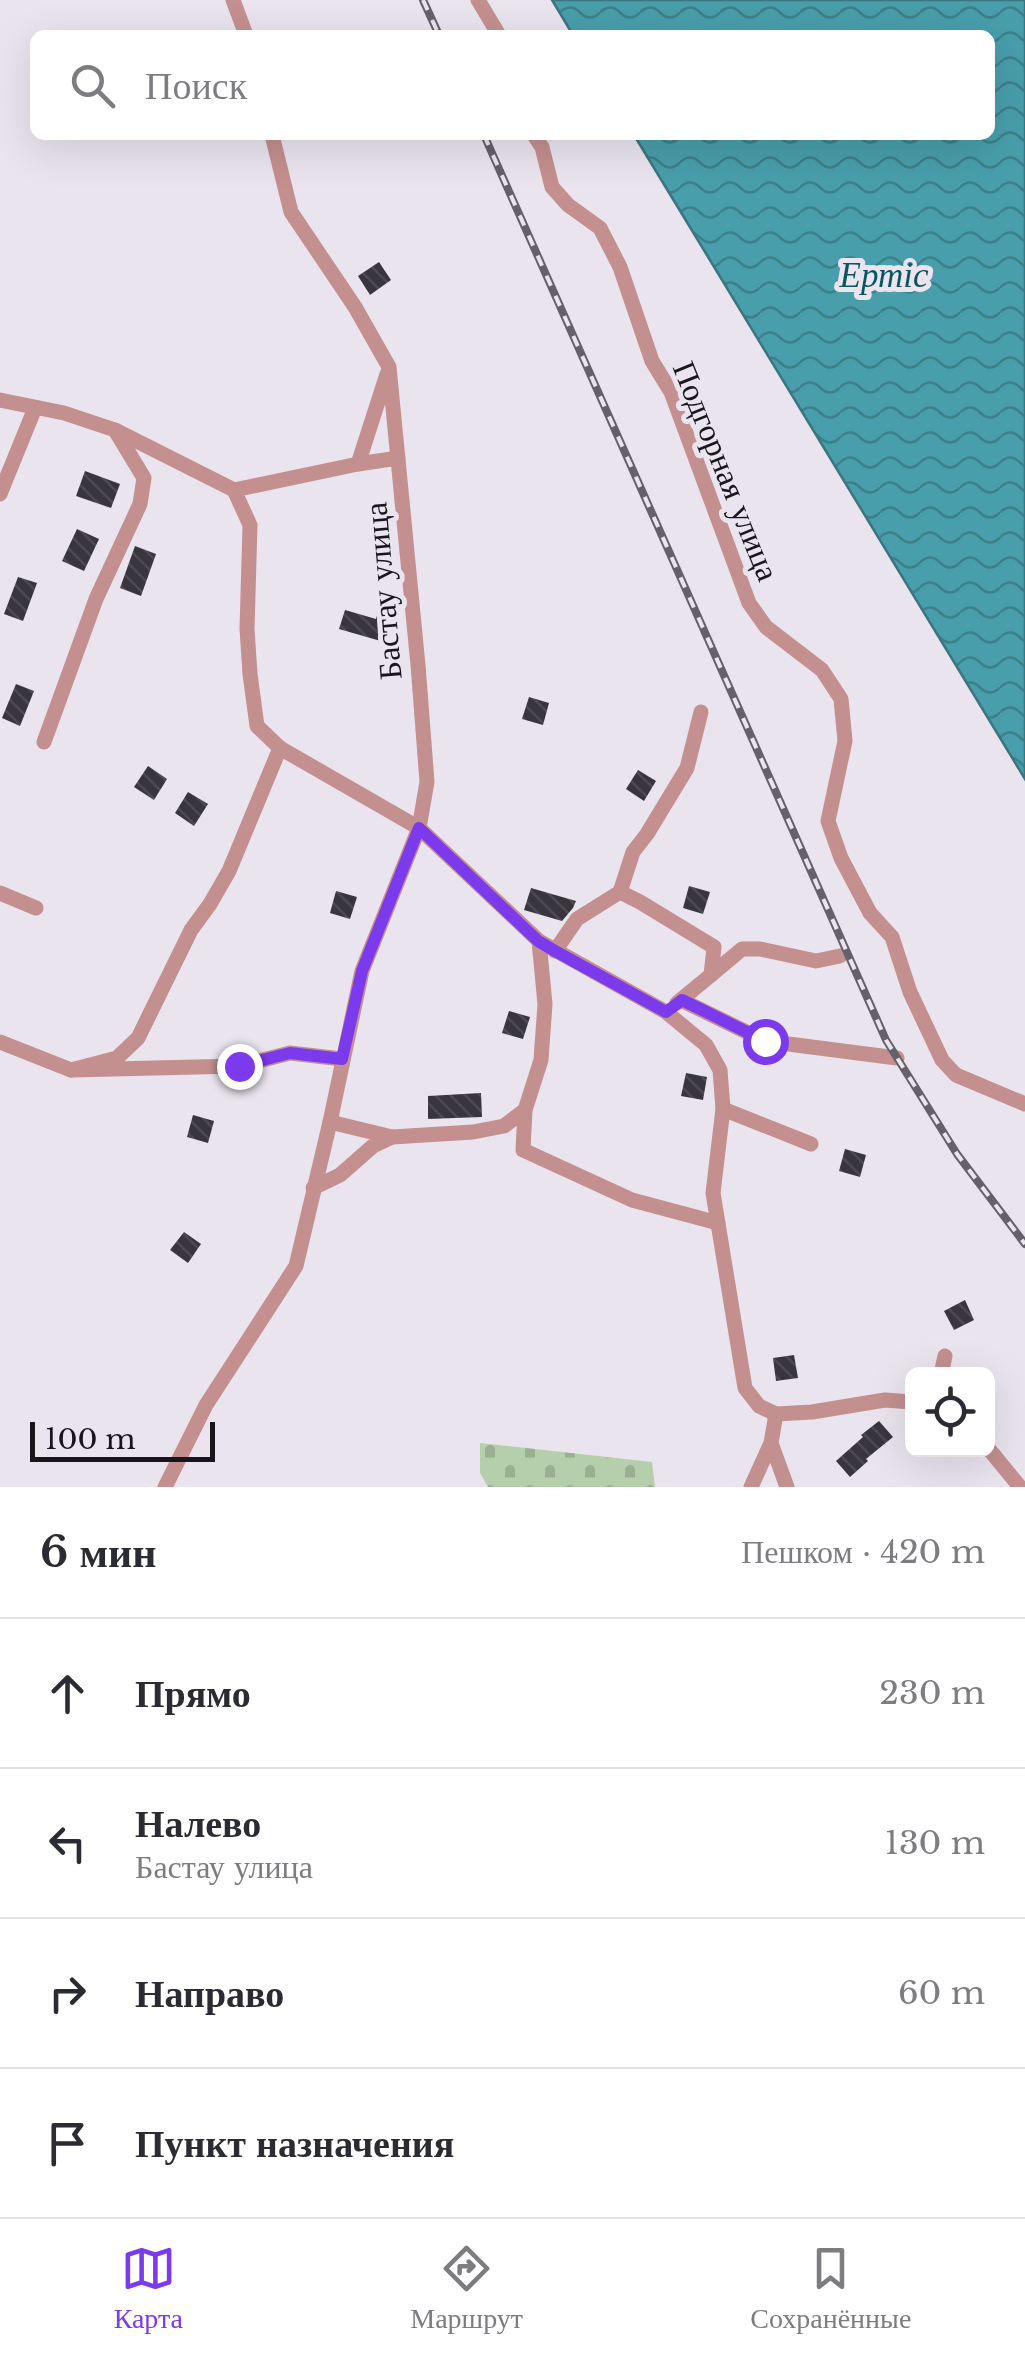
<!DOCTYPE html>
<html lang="ru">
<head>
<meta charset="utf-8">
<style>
	body { margin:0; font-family:"Libre Baskerville",serif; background:#f7f7f7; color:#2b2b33 }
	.controls { position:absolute; right:30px; bottom:30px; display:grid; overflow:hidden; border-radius:15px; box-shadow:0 10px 40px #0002 }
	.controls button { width:90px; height:90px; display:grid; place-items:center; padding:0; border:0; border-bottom:2px solid #e1e1e2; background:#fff; color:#2b2b33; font:50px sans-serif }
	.scale { position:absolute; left:30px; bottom:25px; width:185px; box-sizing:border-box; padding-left:10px; border:5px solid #18161a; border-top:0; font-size:28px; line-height:35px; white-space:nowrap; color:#18161a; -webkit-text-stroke:8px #eae4ef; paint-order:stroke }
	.stop { position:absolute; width:30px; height:30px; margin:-22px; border:8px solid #7c3aed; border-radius:50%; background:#fff }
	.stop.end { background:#7c3aed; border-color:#fff; box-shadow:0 2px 10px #0008 }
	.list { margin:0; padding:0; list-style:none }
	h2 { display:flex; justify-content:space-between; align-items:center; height:130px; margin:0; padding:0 40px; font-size:42px }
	h2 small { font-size:32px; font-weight:400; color:#7c7c81 }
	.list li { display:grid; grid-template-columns:65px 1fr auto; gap:30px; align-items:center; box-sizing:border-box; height:150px; padding:0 40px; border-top:2px solid #e1e1e2 }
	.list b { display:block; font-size:38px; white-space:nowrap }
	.list p { margin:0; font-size:32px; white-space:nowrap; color:#7c7c81 }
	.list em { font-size:32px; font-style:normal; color:#7c7c81 }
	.icon { flex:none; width:55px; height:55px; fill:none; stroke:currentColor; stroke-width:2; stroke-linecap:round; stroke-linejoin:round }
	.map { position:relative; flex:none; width:1025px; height:1487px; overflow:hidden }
	.search { position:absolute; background:#fff; box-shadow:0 10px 40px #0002; left:30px; right:30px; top:30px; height:110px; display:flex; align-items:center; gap:25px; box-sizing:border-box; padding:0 35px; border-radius:15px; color:#7c7c81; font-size:38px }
	.sheet { height:730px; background:#fff }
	nav { display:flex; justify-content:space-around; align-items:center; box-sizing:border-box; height:140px; border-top:2px solid #e1e1e2; background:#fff; font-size:28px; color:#7c7c81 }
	nav a { display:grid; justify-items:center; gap:5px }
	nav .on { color:#7c3aed }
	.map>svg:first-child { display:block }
	.cemetery { fill:url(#cemetery-stones) }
	.water { fill:url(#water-waves); stroke:#3a7580; stroke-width:2.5 }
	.building { fill:url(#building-back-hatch) }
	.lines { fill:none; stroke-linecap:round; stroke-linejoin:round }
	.minor { stroke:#c48f8f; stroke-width:15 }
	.rail-casing { stroke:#656168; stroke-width:8 }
	.rail { stroke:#eae4ef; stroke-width:4; stroke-dasharray:11; stroke-linecap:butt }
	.route { stroke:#7c3aed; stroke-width:12 }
	.labels { text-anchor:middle; stroke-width:10; stroke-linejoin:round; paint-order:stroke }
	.street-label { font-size:32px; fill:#18161a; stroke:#eae4ef }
	.water-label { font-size:35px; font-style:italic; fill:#09565f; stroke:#eae4ef }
</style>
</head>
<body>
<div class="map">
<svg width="1025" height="1487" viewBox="0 0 1025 1487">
	<defs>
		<pattern id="cemetery-stones" width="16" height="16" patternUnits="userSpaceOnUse" patternTransform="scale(2.5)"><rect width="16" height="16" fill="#b5ceab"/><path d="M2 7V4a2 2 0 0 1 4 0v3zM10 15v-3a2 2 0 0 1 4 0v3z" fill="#9bb093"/></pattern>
		<pattern id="water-waves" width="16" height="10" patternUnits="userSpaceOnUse" patternTransform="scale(2.5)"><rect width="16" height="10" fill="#489eab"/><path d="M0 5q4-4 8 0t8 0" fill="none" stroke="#3b808a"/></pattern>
		<pattern id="building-back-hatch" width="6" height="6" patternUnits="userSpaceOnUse" patternTransform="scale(2.5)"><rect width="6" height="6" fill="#39353e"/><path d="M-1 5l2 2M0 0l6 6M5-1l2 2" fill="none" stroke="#4c4951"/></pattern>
	</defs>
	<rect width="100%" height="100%" fill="#eae4ef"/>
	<polygon class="cemetery" points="480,1443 652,1462 655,1487 488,1487 480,1473"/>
	<polygon class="water" points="552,0 1025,0 1025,779 634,135 990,135 990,35 573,35"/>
	<g class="building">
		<polygon points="379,262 391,280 370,295 358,276"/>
		<polygon points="85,471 120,484 111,508 76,496"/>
		<polygon points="77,529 99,539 84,571 62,561"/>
		<polygon points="135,546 156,554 141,596 120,588"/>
		<polygon points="18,577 37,583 23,621 4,614"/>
		<polygon points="345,610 376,619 377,615 397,621 391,644 339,629"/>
		<polygon points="16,684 34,691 20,726 2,718"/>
		<polygon points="529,697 549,703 543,725 522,719"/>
		<polygon points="148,766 167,779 154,800 134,787"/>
		<polygon points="638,770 656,781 644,801 626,789"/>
		<polygon points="188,792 208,804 194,826 175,813"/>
		<polygon points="689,886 710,892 703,914 683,908"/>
		<polygon points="531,888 576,901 573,908 562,921 524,910"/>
		<polygon points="336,891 357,897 350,919 330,913"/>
		<polygon points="509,1011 530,1017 523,1039 502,1033"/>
		<polygon points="686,1073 707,1077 703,1100 681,1096"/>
		<polygon points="481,1093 482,1117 428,1119 428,1096"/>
		<polygon points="193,1115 214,1121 208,1143 187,1137"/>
		<polygon points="845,1149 866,1155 860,1177 839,1171"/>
		<polygon points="184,1232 201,1244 188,1263 170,1250"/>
		<polygon points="965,1300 974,1320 954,1330 944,1311"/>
		<polygon points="794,1355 798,1378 776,1381 773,1358"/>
		<polygon points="879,1421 893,1437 866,1459 868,1461 850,1477 836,1461 863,1437 861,1435"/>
	</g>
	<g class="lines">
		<g class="minor">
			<polyline points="233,0 246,35"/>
			<polyline points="478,0 499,35"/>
			<polyline points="534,135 542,147 552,187 568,205 600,228 620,267 652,361 671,392 749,603 766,627 822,670 841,699 845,741 828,821 841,858 870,913 892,937 910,992 942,1060 956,1075 1025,1104"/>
			<polyline points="0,400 64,413 115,430 234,490 250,525 247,629 250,674 257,726 280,748 419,828 539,941 666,1012 706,1045 720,1070 723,1109 713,1193 745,1388 759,1406 776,1414 812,1412 885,1400 912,1402"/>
			<polyline points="358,464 398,458"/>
			<polyline points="234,490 358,464 387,374"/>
			<polyline points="0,494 35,408"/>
			<polyline points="44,742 96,599 140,504 144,478 115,430"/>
			<polyline points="620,892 640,902 714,947 711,975 677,1003"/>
			<polyline points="0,893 36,908"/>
			<polyline points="555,951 577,919 620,892 633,852 647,834 687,768 701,712"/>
			<polyline points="711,975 742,949 760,949 816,961 840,956"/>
			<polyline points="681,1000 765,1041 897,1058"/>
			<polyline points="0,1042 71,1070 239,1066 290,1053 342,1059"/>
			<polyline points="71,1070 117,1058 138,1038 191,930 210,904 229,871 280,748"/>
			<polyline points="723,1109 811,1144"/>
			<polyline points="525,1110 523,1150 632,1200 718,1223"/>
			<polyline points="330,1122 392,1137 473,1132 504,1126 525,1110 541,1060 545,1004 539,941"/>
			<polyline points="313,1188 340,1175 373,1146 392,1137"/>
			<polyline points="941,1374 945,1356"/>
			<polyline points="776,1414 771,1443 787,1487"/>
			<polyline points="988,1448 1020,1487"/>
			<polyline points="165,1487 206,1405 296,1266 330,1122 362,971 419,828 427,782 418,665 389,367 355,307 291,212 272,135"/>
			<polyline points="751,1487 771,1443"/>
		</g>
		<g class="rail-casing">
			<g id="rail">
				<polyline points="423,0 439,35"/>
				<polyline points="484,135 886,1040 957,1154 1025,1244"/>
			</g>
		</g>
		<use href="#rail" class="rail"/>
	</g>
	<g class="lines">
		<polyline class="route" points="239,1066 290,1053 342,1059 362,971 419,828 538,941 555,951 666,1012 682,1000 765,1041"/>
	</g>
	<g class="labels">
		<g class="street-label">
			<text transform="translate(726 471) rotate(68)" y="11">Подгорная улица</text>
			<text transform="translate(383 591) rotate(-95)" y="11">Бастау улица</text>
		</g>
		<g class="water-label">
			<text x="884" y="287">Ертіс</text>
		</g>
	</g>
</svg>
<div class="controls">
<button><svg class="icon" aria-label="locate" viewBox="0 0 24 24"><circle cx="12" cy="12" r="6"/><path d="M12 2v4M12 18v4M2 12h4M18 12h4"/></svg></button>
</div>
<div class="scale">100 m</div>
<div class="stop" style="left:765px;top:1041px"></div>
<div class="stop end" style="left:239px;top:1066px"></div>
<div class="search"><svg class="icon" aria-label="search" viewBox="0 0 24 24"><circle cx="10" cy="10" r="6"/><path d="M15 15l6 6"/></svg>Поиск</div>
</div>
<section class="sheet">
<h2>6 мин<small>Пешком · 420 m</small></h2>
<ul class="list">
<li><svg class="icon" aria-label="ahead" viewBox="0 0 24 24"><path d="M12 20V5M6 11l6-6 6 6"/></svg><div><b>Прямо</b></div><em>230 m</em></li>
<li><svg class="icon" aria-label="left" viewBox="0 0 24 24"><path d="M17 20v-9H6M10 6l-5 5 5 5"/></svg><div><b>Налево</b><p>Бастау улица</p></div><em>130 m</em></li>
<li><svg class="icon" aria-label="right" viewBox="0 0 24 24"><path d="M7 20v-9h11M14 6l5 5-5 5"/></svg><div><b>Направо</b></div><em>60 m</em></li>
<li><svg class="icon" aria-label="arrive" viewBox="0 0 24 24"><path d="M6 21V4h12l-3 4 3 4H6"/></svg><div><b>Пункт назначения</b></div></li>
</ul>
</section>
<nav>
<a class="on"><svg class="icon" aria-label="map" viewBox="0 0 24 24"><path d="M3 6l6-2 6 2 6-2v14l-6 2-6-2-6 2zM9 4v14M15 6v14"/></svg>Карта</a>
<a><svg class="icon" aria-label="directions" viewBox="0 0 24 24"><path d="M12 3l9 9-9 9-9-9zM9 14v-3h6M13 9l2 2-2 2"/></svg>Маршрут</a>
<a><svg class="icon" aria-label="saved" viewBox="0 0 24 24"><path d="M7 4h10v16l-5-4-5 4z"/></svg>Сохранённые</a>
</nav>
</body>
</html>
